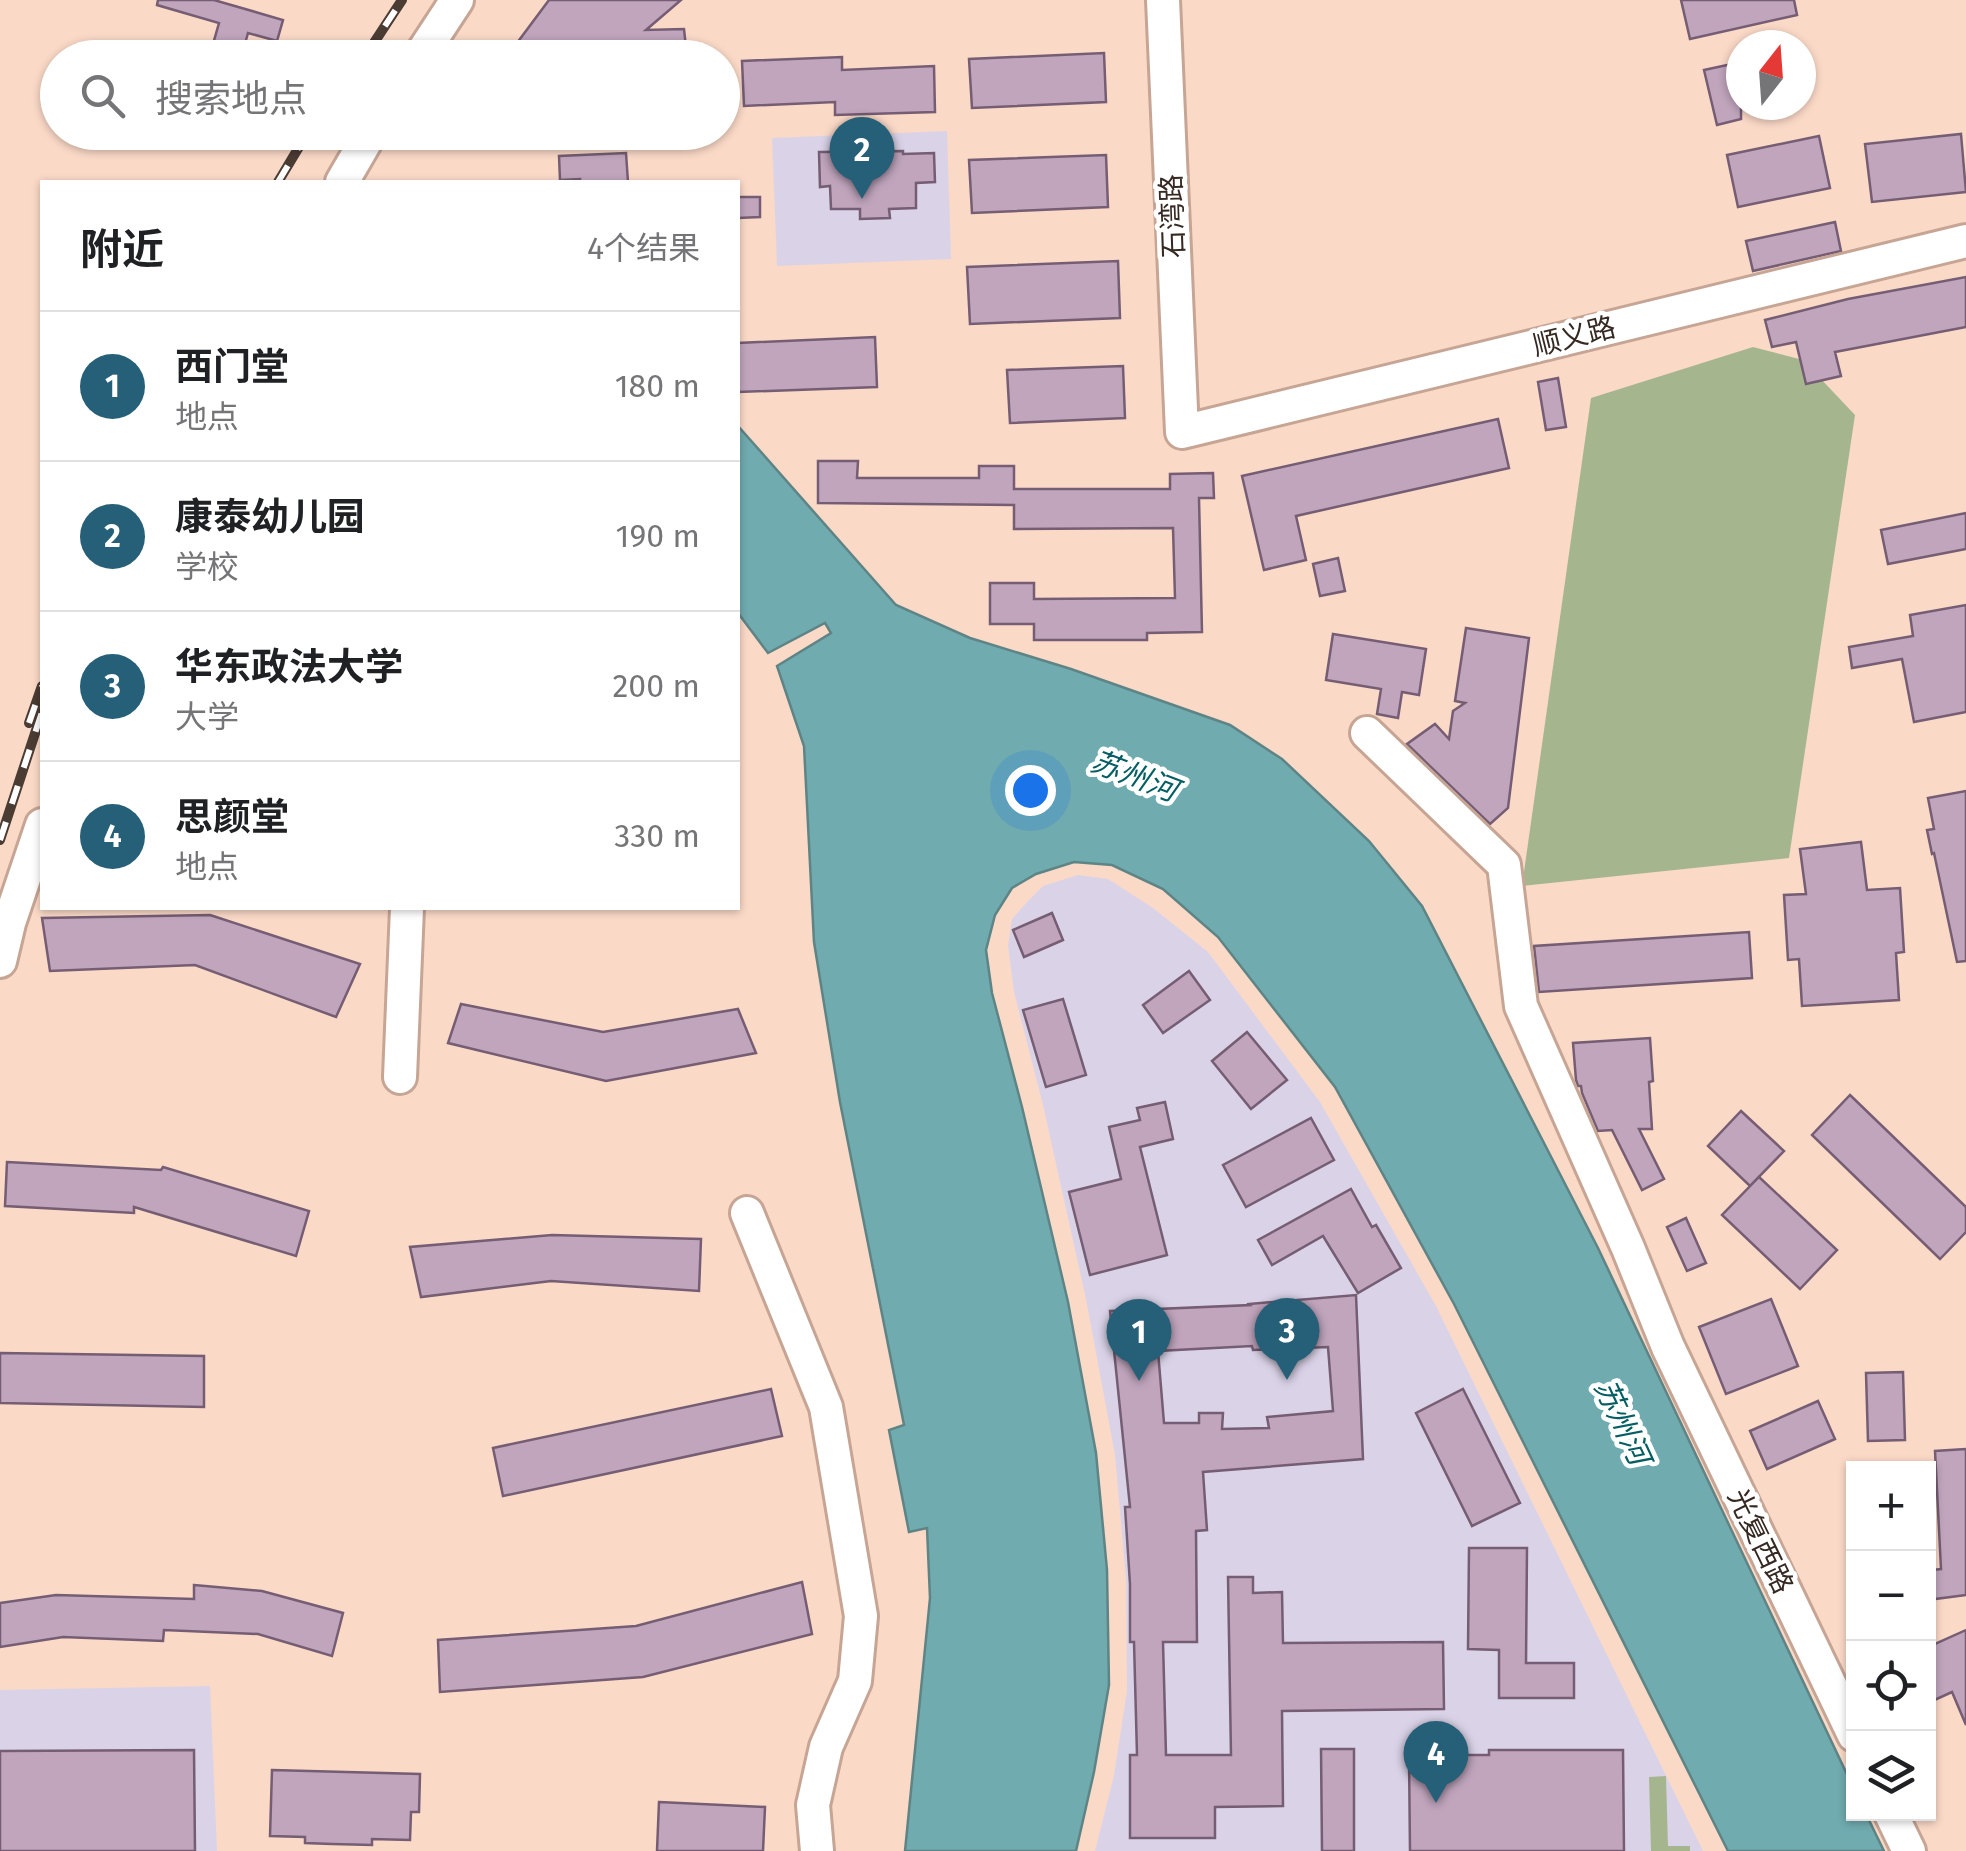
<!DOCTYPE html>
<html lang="zh">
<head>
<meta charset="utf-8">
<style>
	body { margin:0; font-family:"Fira Sans","Noto Sans SC",sans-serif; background:#f2f2f2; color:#202124 }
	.controls { position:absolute; right:30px; bottom:30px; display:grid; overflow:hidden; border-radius:0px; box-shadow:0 2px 8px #0004 }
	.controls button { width:90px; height:90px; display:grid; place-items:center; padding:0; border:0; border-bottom:2px solid #e0e0e0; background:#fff; color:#202124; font:50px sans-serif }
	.compass { position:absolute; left:1726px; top:30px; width:90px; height:90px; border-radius:50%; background:#fff; box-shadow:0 2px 8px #0004; rotate:17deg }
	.you { position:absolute; left:1030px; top:790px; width:35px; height:35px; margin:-25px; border:8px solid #fff; border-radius:50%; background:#1a73e8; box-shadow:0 0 0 15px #1a73e833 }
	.badge { display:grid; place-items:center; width:65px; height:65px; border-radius:50%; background:#265f78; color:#fff; font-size:32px; font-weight:700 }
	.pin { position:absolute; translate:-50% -82px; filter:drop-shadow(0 2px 5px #0008) }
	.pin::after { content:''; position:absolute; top:52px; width:35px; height:30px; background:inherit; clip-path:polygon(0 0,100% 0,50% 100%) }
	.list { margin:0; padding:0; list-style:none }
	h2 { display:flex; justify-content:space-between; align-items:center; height:130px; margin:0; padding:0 40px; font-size:42px }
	h2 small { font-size:32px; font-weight:400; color:#757577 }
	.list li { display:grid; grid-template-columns:65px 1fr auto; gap:30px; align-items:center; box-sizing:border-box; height:150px; padding:0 40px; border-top:2px solid #e0e0e0 }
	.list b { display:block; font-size:38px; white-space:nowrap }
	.list p { margin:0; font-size:32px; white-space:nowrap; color:#757577 }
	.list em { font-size:32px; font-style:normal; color:#757577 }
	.icon { flex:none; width:55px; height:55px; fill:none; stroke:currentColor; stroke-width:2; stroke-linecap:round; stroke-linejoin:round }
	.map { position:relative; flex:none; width:1966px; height:1851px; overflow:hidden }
	.search { position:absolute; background:#fff; box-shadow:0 2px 8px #0004; left:40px; top:40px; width:700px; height:110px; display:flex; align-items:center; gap:25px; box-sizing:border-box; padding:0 35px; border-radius:55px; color:#757577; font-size:38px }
	.panel { position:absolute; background:#fff; box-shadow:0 2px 8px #0004; left:40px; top:180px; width:700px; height:730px; border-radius:0px }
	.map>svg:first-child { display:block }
	.education { fill:#dad3e8 }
	.green { fill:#a5b68f }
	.water { fill:#70abaf; stroke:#5e8485; stroke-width:2.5 }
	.building { fill:#c0a5bd; stroke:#755d73; stroke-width:2.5; fill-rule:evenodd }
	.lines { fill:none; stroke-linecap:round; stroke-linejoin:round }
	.minor-casing { stroke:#c6a595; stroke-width:38 }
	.minor { stroke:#fff; stroke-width:32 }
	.rail-casing { stroke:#4a3b33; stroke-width:10 }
	.rail { stroke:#fff; stroke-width:6; stroke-dasharray:19; stroke-linecap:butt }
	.labels { text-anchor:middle; stroke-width:9; stroke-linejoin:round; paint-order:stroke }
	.street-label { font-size:28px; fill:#352922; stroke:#fff }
	.water-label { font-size:30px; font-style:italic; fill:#055e63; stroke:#fff }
</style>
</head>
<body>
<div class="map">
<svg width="1966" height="1851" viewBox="0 0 1966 1851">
	<rect width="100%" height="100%" fill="#fbd9c7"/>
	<g class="education">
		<polygon points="947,131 951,259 777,266 772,138"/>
		<polygon points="1078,875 1108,879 1153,908 1208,952 1320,1102 1436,1306 1703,1851 1095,1851 1114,1775 1127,1691 1126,1579 1115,1455 1086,1299 1043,1105 1014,992 1008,946 1012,919 1029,900 1043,886"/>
		<polygon points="210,1686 217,1851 0,1851 0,1690"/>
	</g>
	<g class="green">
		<polygon points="1753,347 1803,360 1855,415 1789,858 1522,886 1591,398"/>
		<polygon points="1666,1776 1668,1846 1690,1846 1690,1851 1651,1851 1649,1777"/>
	</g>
	<polygon class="water" points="738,426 896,605 970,638 1071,669 1230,725 1282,759 1369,841 1422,906 1598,1248 1853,1787 1854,1814 1866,1814 1884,1851 1728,1851 1454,1304 1335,1087 1218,937 1163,889 1112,865 1074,862 1036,874 1012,888 995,915 986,950 992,993 1022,1107 1068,1302 1096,1453 1107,1570 1109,1685 1094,1772 1076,1851 905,1851 930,1598 927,1528 909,1532 889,1430 904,1425 840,1102 814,942 804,746 777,666 831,633 825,623 768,653 738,613"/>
	<g class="building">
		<polygon points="158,0 214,0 283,20 277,41 248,33 241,58 209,58 219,23 157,5"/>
		<polygon points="549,0 681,0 646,30 684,29 687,56 540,58 517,43"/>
		<polygon points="1681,0 1794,0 1797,15 1690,39"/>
		<polygon points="1104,53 1106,102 972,108 969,59"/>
		<polygon points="842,57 842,70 934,66 935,112 835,115 835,102 744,106 742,61"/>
		<polygon points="1741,62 1741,119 1717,125 1704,70"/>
		<polygon points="1961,134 1966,192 1872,202 1865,144"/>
		<polygon points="1819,136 1830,188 1738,207 1727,155"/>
		<polygon points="903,151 903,154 934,153 935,182 916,183 916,208 889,209 890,218 860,219 860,209 831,209 830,186 820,187 819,152"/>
		<polygon points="626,153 628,182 580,182 580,179 560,180 559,156"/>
		<polygon points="1106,155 1108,207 972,213 969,160"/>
		<polygon points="738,197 760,197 760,217 738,218"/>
		<polygon points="1835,222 1841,251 1753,271 1746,241"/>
		<polygon points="1118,261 1120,318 970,324 967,267"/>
		<polygon points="1966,277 1966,327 1835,352 1841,376 1806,384 1796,342 1772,347 1765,320 1848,299"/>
		<polygon points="875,337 877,387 738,392 738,343"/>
		<polygon points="1123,366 1125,418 1010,423 1007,370"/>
		<polygon points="1558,378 1566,427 1546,430 1538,382"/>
		<polygon points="1498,419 1509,468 1296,516 1306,560 1264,570 1242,476"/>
		<polygon points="818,461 858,461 857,478 979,478 979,466 1014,466 1014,489 1170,489 1170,474 1213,473 1214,498 1199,498 1202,632 1147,633 1147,640 1034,640 1034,624 990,624 990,583 1034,583 1034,599 1175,598 1173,528 1014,529 1014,505 818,503"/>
		<polygon points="1966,513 1966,549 1888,564 1881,530"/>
		<polygon points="1338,558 1345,591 1320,596 1313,564"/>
		<polygon points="1966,605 1966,712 1914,722 1902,659 1852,668 1849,647 1913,636 1910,615"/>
		<polygon points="1466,628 1529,638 1508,808 1490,824 1407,744 1435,724 1449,739 1453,711 1465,703 1455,701"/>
		<polygon points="1333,634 1426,649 1419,695 1402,692 1398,718 1377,714 1381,689 1326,680"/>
		<polygon points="1966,791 1966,961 1957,962 1934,853 1932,854 1927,830 1934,829 1928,798"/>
		<polygon points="1861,842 1867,890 1900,888 1904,952 1896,953 1899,1000 1802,1006 1799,959 1788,960 1784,895 1806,894 1800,849"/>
		<polygon points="1052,913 1063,940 1024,957 1013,930"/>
		<polygon points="210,915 360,964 336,1017 195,965 50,971 42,918"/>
		<polygon points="1749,932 1752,978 1539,992 1534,946"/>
		<polygon points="1189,971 1210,1000 1163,1033 1143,1005"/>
		<polygon points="1063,999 1086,1075 1046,1087 1023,1010"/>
		<polygon points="461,1004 603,1032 738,1009 756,1053 606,1081 448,1043"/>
		<polygon points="1247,1032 1287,1080 1251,1109 1212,1061"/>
		<polygon points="1650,1038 1653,1081 1649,1082 1652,1129 1639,1129 1664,1179 1642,1190 1612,1130 1598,1131 1582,1093 1581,1086 1578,1086 1576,1080 1573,1043"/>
		<polygon points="1850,1095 1966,1207 1966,1232 1940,1259 1812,1135"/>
		<polygon points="1165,1102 1173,1139 1140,1147 1167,1255 1090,1275 1069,1192 1121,1179 1109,1127 1140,1120 1137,1108"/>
		<polygon points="1741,1111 1784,1151 1750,1186 1708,1146"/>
		<polygon points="1311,1118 1334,1160 1246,1207 1223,1165"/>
		<polygon points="7,1162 161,1170 163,1167 309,1211 296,1256 134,1207 134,1213 5,1206"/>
		<polygon points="1759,1177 1837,1250 1800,1289 1722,1215"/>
		<polygon points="1351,1189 1372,1227 1376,1225 1401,1268 1358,1293 1323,1236 1272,1265 1258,1240"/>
		<polygon points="1686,1218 1706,1263 1687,1271 1667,1227"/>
		<polygon points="552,1235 701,1239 699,1291 551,1281 421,1297 410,1247"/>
		<path d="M1356,1295L1363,1459L1203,1472L1207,1530L1196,1531L1197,1642H1163L1166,1755H1231L1228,1577H1253V1593L1282,1592L1283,1643L1443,1642L1444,1709L1282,1711L1283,1806L1215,1807V1838H1130V1755H1137L1134,1642H1130V1584L1125,1507H1130L1110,1311L1250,1305L1249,1304ZM1252,1346L1253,1350L1328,1347L1333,1411L1267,1417L1269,1428L1222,1429L1223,1413H1199V1423H1164L1158,1351Z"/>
		<polygon points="1771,1299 1798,1366 1726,1394 1699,1327"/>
		<polygon points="0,1353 204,1356 204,1407 0,1403"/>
		<polygon points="1903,1372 1905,1440 1868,1441 1866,1373"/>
		<polygon points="771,1389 782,1436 503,1496 493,1448"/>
		<polygon points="1463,1389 1520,1503 1472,1526 1416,1413"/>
		<polygon points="1818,1401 1835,1439 1767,1469 1750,1431"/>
		<polygon points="1966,1449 1966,1595 1935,1599 1931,1570 1941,1569 1935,1451"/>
		<polygon points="1469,1548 1527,1548 1526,1663 1574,1663 1574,1698 1499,1698 1499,1650 1468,1649"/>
		<polygon points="802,1582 812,1634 643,1677 440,1692 438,1640 636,1626"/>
		<polygon points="194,1585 262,1591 343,1613 332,1656 258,1634 164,1630 163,1641 63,1637 0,1647 0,1603 56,1595 194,1599"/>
		<polygon points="1966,1630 1966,1725 1952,1692 1928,1703 1928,1647"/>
		<polygon points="1321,1749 1354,1749 1354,1851 1322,1851"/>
		<polygon points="194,1750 195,1851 0,1851 0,1751"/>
		<polygon points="1489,1750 1623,1750 1624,1851 1410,1851 1409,1755 1489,1755"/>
		<polygon points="272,1770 420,1774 419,1812 411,1812 410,1840 372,1839 372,1845 332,1844 305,1843 305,1837 270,1836"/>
		<polygon points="659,1802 765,1807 763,1851 657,1851"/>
	</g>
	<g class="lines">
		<g class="minor-casing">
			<g id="minor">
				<polyline points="1163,0 1182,432 1966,241"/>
				<polyline points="419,58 457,0"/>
				<polyline points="342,182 371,132"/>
				<polyline points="1367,733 1504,865 1521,1006 1628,1248 1668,1347 1854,1735"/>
				<polyline points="0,961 9,923 42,825"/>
				<polyline points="400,1077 407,908"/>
				<polyline points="747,1213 826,1407 861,1616 855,1681 826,1747 813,1805 817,1851"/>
				<polyline points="1891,1814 1909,1851"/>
			</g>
		</g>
		<use href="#minor" class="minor"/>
		<g class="rail-casing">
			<g id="rail">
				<polyline points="364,58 402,0"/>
				<polyline points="278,182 308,132"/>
				<polyline points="29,723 42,686"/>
				<polyline points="0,840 42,712"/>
			</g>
		</g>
		<use href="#rail" class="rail"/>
	</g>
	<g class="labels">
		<g class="street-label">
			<text transform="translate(1172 216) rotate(-92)" y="10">石湾路</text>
			<text transform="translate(1574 336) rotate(-14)" y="10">顺义路</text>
			<text transform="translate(1761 1541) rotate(64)" y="10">光复西路</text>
		</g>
		<g class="water-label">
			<text transform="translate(1134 776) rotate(21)" y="10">苏州河</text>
			<text transform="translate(1622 1422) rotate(65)" y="10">苏州河</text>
		</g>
	</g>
</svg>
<div class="controls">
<button>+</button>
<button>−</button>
<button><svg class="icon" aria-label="locate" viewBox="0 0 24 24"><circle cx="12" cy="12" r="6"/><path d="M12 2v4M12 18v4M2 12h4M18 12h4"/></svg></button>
<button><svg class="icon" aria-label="layers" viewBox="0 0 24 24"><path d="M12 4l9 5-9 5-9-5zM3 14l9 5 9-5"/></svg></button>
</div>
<svg class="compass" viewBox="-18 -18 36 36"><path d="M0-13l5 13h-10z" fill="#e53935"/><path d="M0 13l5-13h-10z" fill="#757577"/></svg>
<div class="you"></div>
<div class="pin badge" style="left:1139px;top:1381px">1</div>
<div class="pin badge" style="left:862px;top:199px">2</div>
<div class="pin badge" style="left:1287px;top:1380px">3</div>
<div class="pin badge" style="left:1436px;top:1803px">4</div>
<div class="search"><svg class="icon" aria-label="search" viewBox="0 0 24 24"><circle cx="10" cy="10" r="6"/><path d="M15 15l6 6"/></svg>搜索地点</div>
<section class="panel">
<h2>附近<small>4个结果</small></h2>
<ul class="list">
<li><span class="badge">1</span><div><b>西门堂</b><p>地点</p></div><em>180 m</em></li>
<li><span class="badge">2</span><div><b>康泰幼儿园</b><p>学校</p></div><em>190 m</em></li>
<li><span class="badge">3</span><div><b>华东政法大学</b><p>大学</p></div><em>200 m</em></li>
<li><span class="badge">4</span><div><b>思颜堂</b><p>地点</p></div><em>330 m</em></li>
</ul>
</section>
</div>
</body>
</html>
